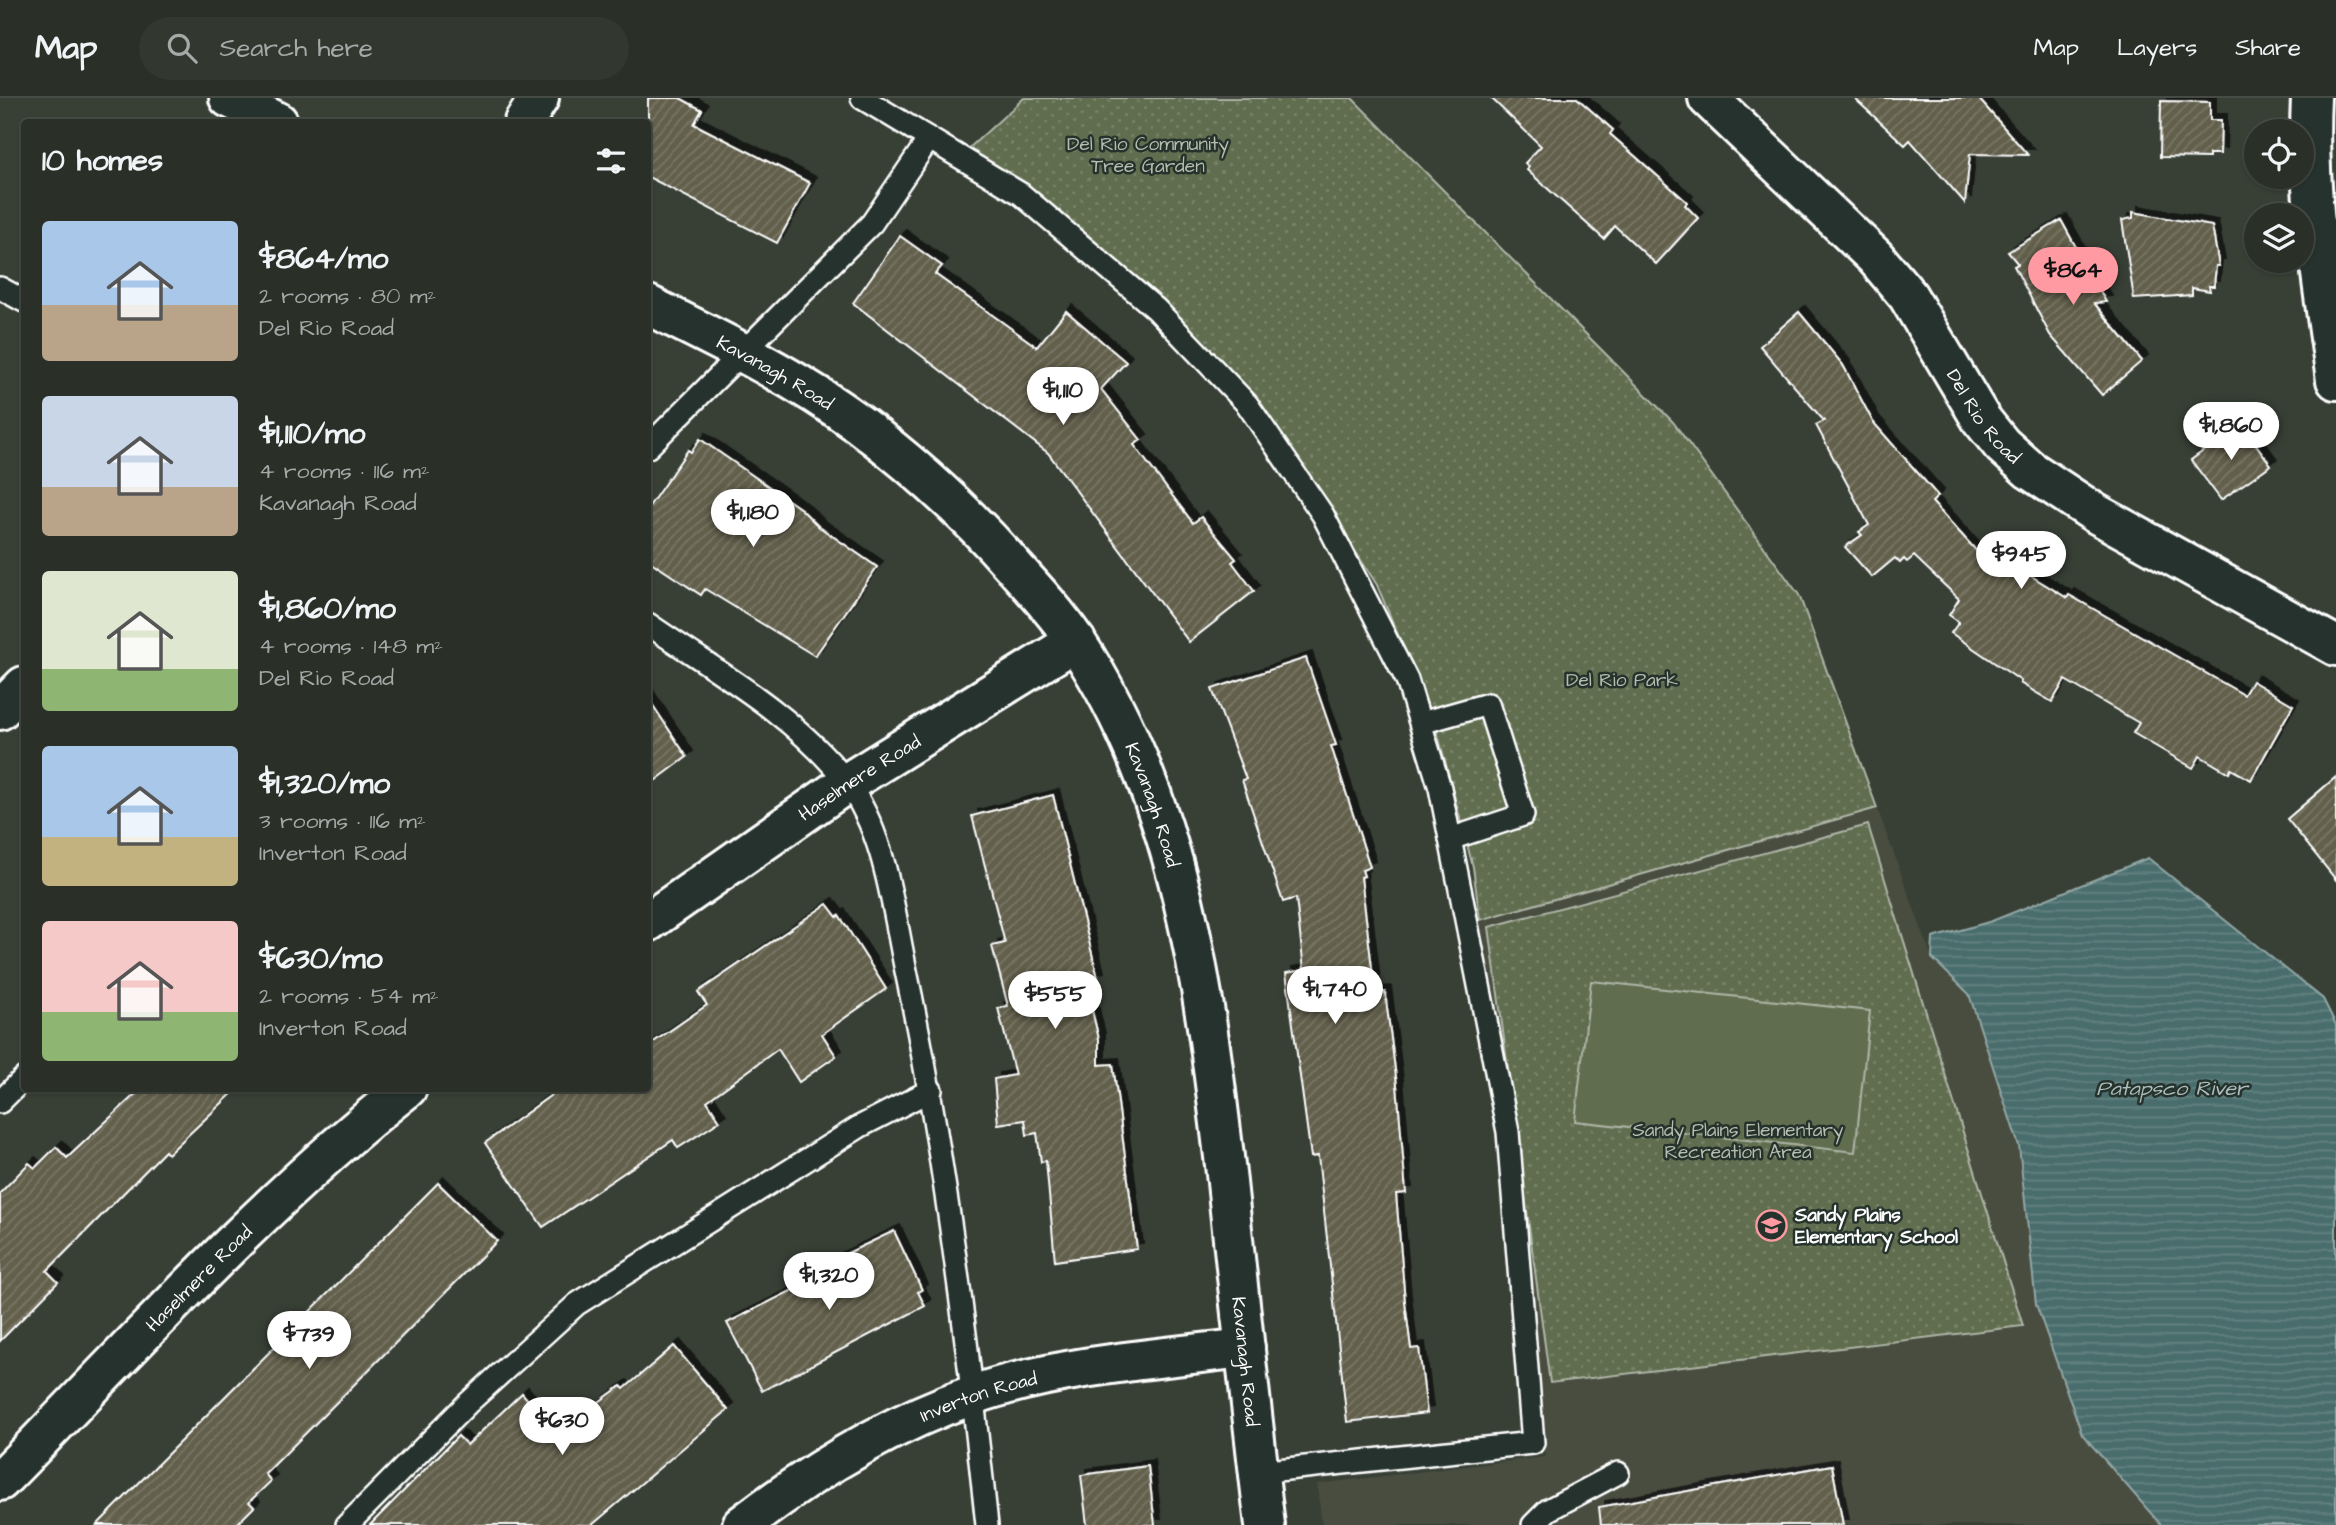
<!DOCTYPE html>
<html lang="en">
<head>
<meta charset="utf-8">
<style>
  body { margin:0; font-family:"Architects Daughter",sans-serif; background:#323830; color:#f1f3f6; height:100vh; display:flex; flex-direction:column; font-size:26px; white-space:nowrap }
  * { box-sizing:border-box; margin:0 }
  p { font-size:23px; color:#a5a9a8 }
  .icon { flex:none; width:38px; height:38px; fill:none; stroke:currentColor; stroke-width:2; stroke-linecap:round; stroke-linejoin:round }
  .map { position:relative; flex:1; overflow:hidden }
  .drawer { position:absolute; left:21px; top:21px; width:630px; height:973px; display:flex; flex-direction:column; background:#2a3028; border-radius:7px; box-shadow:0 2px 5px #0004,0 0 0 2px #464b45 }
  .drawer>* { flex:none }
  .tools { position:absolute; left:2244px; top:21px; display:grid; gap:14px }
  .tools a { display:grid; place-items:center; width:70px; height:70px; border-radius:50%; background:#2a3028; box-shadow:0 2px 5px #0004,0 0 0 2px #464b45; font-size:35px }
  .price { position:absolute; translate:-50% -60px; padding:0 16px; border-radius:24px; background:#fff; color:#222; font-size:23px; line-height:46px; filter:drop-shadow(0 2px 4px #0008) }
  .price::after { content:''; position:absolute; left:50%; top:42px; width:21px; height:16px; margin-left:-10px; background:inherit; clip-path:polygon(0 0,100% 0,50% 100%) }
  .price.selected { background:#ff9aa2; color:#111 }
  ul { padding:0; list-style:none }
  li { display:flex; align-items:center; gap:21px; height:175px; padding:0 21px }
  li span { display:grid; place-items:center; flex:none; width:196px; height:140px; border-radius:7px; color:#555 }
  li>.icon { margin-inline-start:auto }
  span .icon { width:84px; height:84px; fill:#fffc; stroke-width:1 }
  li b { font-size:30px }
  h2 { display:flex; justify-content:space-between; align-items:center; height:84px; padding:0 21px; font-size:30px }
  header { display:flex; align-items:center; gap:42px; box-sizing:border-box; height:98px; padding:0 35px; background:#2a3028; border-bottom:2px solid #464b45 }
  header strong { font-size:33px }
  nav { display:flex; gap:38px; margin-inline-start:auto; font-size:24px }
  .search { width:490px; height:63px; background:#323830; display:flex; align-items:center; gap:18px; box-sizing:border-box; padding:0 24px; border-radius:38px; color:#a5a9a8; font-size:26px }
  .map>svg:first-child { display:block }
  .built { fill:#494d41 }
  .park { fill:url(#park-dots); stroke:#b0b6a8; stroke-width:2 }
  .pitch { fill:#606e50; stroke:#b0b6a8; stroke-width:2 }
  .water { fill:url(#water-rules); stroke:#92a7a7; stroke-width:2 }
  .building { fill:url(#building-hatch); stroke:#fff; stroke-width:2; filter:url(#shadow) }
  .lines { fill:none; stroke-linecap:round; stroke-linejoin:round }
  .service-casing { stroke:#fff; stroke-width:26 }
  .minor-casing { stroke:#fff; stroke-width:44 }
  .service { stroke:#26332d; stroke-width:21 }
  .minor { stroke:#26332d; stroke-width:38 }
  .labels { text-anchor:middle; stroke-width:5; stroke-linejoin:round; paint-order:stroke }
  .park-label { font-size:19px; fill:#b7beb0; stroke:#26332d }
  .street-label { font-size:19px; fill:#fff; stroke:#26332d }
  .poi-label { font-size:19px; font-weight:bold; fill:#fff; stroke:#26332d; text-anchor:start }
  .water-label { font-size:21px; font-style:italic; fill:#adbdbd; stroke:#26332d }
</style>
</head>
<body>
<header>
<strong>Map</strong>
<div class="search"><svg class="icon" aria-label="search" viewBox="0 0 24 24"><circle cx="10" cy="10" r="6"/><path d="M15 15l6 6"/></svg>Search here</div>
<nav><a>Map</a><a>Layers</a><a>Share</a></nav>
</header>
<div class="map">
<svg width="2336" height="1427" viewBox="0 0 2336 1427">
  <defs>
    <pattern id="park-dots" width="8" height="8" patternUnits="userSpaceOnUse" patternTransform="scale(1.75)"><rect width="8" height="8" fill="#606e50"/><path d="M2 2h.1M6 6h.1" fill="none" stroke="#78846a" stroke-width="1.8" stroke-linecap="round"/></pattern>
    <pattern id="water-rules" width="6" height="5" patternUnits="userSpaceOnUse" patternTransform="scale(1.75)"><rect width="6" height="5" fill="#496d6c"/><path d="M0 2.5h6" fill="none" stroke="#648382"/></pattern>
    <pattern id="building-hatch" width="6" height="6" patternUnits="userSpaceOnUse" patternTransform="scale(1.75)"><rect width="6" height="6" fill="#625f4c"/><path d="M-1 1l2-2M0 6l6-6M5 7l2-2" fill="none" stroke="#7a7767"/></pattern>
    <filter id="shadow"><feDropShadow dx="6" dy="-6" stdDeviation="0" flood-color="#0009"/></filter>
  </defs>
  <rect width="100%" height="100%" fill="#384036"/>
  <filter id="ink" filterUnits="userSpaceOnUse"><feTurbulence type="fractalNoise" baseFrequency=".0143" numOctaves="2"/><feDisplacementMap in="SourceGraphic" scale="14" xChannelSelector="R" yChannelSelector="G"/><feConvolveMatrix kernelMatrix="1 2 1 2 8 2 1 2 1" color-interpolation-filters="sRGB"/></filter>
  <g filter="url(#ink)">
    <!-- built -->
    <path class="built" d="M1877,710L1932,860L1969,896L2019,1048L2036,1206L2082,1336L2161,1427H1322L1317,1386L1545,1359L1480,822Z"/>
    <!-- park -->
    <g class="park">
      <path d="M1024,0H1352L1673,324L1799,497L1877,710L1480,822L1473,769L1435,625L1377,487L1282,339L1165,203L967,52Z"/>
      <path d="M1868,727L2023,1228L1550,1285L1489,829Z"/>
    </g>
    <!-- pitch -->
    <path class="pitch" d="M1591,883L1870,913L1855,1054L1575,1023Z"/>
    <!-- water -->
    <path class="water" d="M2148,760L2323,901L2336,927V1427H2161L2082,1336L2036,1206L2019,1048L1969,896L1932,860L1933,840L1992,823Z"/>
    <!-- building -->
    <g class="building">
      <path d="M648,0H680L702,12L694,26L810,85L777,145L648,79Z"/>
      <path d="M1491,0H1577L1613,32L1610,36L1687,104L1685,107L1698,120L1656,166L1615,128L1604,141L1527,72L1529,69L1525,65L1541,48Z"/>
      <path d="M1854,0H1978L2028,57L1970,56L1965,105L1910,42L1905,47Z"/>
      <path d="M2161,3L2210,4V22H2221L2220,56H2209V60L2160,59Z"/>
      <path d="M2133,114L2212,128L2219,168H2216L2214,188H2209L2210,193L2192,190V197L2134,201L2122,122L2133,120Z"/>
      <path d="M2061,122L2106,204L2094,205L2142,263L2102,297L2050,237L2014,168L2018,166L2008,154Z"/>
      <path d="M900,138L942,168L935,176L1037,249L1066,213L1126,264L1101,291L1141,342L1134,347L1193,425L1201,419L1236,461L1232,464L1254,493L1189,544L1048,355L853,205Z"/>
      <path d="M1799,214L1843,267L1873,324L1938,398L1932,404L1981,458L1987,451L2067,500L2069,497L2244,597L2252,583L2293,607L2251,682L2231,671L2229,675L2200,658L2193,670L2133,635L2139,625L2065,582L2052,604L2020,585L2021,583L1951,535L1959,524L1949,517L1959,501L1914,458L1907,464L1904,461L1900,465L1895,460L1872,479L1845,449L1862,437L1859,434L1869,427L1816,327L1824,323L1760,248Z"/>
      <path d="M2241,326L2271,367L2221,402L2191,362Z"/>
      <path d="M700,341L801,411L818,428L877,469L815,558L705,491L701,497L648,462V410L688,352L691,354Z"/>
      <path d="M1306,560L1336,647L1331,648L1370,769L1362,772L1364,778L1361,779L1375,895L1385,894L1397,987L1406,1095L1396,1096L1405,1204L1411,1251L1419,1250L1427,1315L1347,1324L1318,1058L1311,1059L1286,875L1304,872L1296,800L1283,804L1242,682L1246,681L1212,591Z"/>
      <path d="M648,600L687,659L648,688Z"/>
      <path d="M2336,679V782L2287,721Z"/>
      <path d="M1053,697L1098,880L1085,884L1099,941V967L1113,966L1137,1151L1055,1163L1046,1063L1041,1064L1037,1035L1027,1037L1025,1022L998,1026L994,981L1015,977L998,910L1008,908L992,848L1005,845L972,718Z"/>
      <path d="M827,806L837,819L839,817L886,891L822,936L836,958L799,984L778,951L707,1003L720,1023L678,1050L673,1042L543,1129L485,1045L561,990H648V948L707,907L698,894Z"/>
      <path d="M142,990H238L168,1056L165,1053L47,1173L58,1184L0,1243V1095L29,1065L35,1070L56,1049L67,1060Z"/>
      <path d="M438,1085L497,1143L265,1376L271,1383L249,1404L254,1409L236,1427H97Z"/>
      <path d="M894,1133L922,1192L918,1194L925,1208L762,1293L727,1225L839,1169L835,1161Z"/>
      <path d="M674,1248L728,1312L592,1427H370L458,1338L467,1347L522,1295L556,1335L621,1288L624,1291Z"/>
      <path d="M1832,1367L1843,1427H1601L1599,1409Z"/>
      <path d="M1148,1368L1155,1427H1087L1081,1377Z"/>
    </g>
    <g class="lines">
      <defs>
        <g id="service">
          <path d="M862,0L1021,96L1156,211L1247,306L1323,417L1407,582L1440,690L1508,1034L1533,1345L1259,1374"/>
          <path d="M0,190L24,203"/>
          <path d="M648,349L872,125L929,41"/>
          <path d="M648,526C716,573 794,616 846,683C885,735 892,805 905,868C944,1052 967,1239 987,1427"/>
          <path d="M1421,625L1488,606L1523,717L1450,741"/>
          <path d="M0,1004L24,980"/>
          <path d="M347,1427L467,1306L577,1206L859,1029L931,992"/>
          <path d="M1533,1427L1548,1412L1618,1375"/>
        </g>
        <g id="minor">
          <path d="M229,0L278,24"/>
          <path id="s1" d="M1708,0L1875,159L1908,198L1981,321L2002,347L2030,372L2095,415L2336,548"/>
          <path d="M2311,0C2306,95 2323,188 2336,282"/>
          <path d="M524,24L539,0"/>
          <path id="s2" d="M648,207C719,242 794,278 859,326C916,369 968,416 1015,470C1036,493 1059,518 1076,544C1183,705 1205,896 1227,1084C1239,1198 1251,1313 1265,1427"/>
          <path d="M0,612L24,588"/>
          <path id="s3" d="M648,824L847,685L1076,543"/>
          <path id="s4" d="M0,1383C132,1249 259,1107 407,990"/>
          <path id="s5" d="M742,1427C811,1374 889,1326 973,1297C1055,1268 1159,1260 1245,1250"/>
        </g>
      </defs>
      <!-- service casing -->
      <use href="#service" class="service-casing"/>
      <!-- minor casing -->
      <use href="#minor" class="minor-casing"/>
      <!-- service -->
      <use href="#service" class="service"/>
      <!-- minor -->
      <use href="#minor" class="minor"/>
    </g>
  </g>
  <!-- icons -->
  <defs>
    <symbol id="school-ring" viewBox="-11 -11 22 22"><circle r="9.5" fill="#26332d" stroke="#ff9aa2" stroke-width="1.5"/><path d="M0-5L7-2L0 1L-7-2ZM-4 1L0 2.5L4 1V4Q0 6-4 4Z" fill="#ff9aa2"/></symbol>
  </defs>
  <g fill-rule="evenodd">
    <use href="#school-ring" x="1754" y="1110" width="35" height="35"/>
  </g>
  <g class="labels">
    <!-- park labels -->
    <g class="park-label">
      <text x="1148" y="52">Del Rio Community<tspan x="1148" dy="22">Tree Garden</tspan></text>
      <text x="1622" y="588">Del Rio Park</text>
      <text x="1738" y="1038">Sandy Plains Elementary<tspan x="1738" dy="22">Recreation Area</tspan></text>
    </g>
    <!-- street labels -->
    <g class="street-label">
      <text dy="7" stroke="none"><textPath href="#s2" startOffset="144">Kavanagh Road</textPath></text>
      <text dy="7" stroke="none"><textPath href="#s1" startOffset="424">Del Rio Road</textPath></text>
      <text dy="7" stroke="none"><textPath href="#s3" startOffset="256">Haselmere Road</textPath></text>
      <text dy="7" stroke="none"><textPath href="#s2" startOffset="732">Kavanagh Road</textPath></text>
      <text dy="7" stroke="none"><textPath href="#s4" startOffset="284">Haselmere Road</textPath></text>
      <text dy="7" stroke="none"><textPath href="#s2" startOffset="1298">Kavanagh Road</textPath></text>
      <text dy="7" stroke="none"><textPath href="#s5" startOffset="271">Inverton Road</textPath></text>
    </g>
    <!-- poi labels -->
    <g class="poi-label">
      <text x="1795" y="1123">Sandy Plains<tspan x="1795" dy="22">Elementary School</tspan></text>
    </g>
    <!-- water labels -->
    <g class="water-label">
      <text x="2172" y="997">Patapsco River</text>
    </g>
  </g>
</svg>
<div class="tools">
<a><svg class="icon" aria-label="locate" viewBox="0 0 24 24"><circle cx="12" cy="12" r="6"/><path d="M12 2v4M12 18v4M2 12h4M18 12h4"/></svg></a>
<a><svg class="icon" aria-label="layers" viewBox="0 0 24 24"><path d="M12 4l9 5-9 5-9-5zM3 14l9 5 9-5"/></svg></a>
</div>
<b class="price selected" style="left:2073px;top:209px">$864</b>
<b class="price" style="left:1063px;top:329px">$1,110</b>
<b class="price" style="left:2231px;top:364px">$1,860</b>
<b class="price" style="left:753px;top:451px">$1,180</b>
<b class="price" style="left:2021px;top:493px">$945</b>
<b class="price" style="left:1335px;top:928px">$1,740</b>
<b class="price" style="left:1055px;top:933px">$555</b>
<b class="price" style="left:829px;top:1214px">$1,320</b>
<b class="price" style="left:309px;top:1273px">$739</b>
<b class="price" style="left:562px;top:1359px">$630</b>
<section class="drawer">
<h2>10 homes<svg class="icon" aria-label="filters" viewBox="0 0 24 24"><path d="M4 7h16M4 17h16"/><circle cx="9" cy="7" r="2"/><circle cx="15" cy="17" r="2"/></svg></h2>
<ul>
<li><span style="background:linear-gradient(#a9c7e8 60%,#b9a48a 0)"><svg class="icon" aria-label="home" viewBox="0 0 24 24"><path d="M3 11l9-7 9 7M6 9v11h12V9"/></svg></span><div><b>$864/mo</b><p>2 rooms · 80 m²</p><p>Del Rio Road</p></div></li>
<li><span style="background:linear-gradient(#c9d6e8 65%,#b9a48a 0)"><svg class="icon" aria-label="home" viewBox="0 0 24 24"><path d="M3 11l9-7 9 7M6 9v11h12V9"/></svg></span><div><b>$1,110/mo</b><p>4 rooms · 116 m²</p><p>Kavanagh Road</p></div></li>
<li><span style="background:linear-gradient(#dfe7d0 70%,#8fb573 0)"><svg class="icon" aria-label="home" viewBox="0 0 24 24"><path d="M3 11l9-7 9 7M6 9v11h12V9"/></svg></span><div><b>$1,860/mo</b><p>4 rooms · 148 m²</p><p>Del Rio Road</p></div></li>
<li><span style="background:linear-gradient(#a9c7e8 65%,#c2b280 0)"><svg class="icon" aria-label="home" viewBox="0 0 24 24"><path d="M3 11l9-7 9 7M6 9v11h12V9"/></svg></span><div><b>$1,320/mo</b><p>3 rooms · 116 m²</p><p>Inverton Road</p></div></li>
<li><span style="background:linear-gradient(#f6c9c9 65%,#8fb573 0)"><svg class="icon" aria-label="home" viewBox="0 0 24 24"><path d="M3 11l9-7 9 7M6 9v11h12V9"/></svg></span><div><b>$630/mo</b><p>2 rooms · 54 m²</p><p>Inverton Road</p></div></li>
</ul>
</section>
</div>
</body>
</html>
